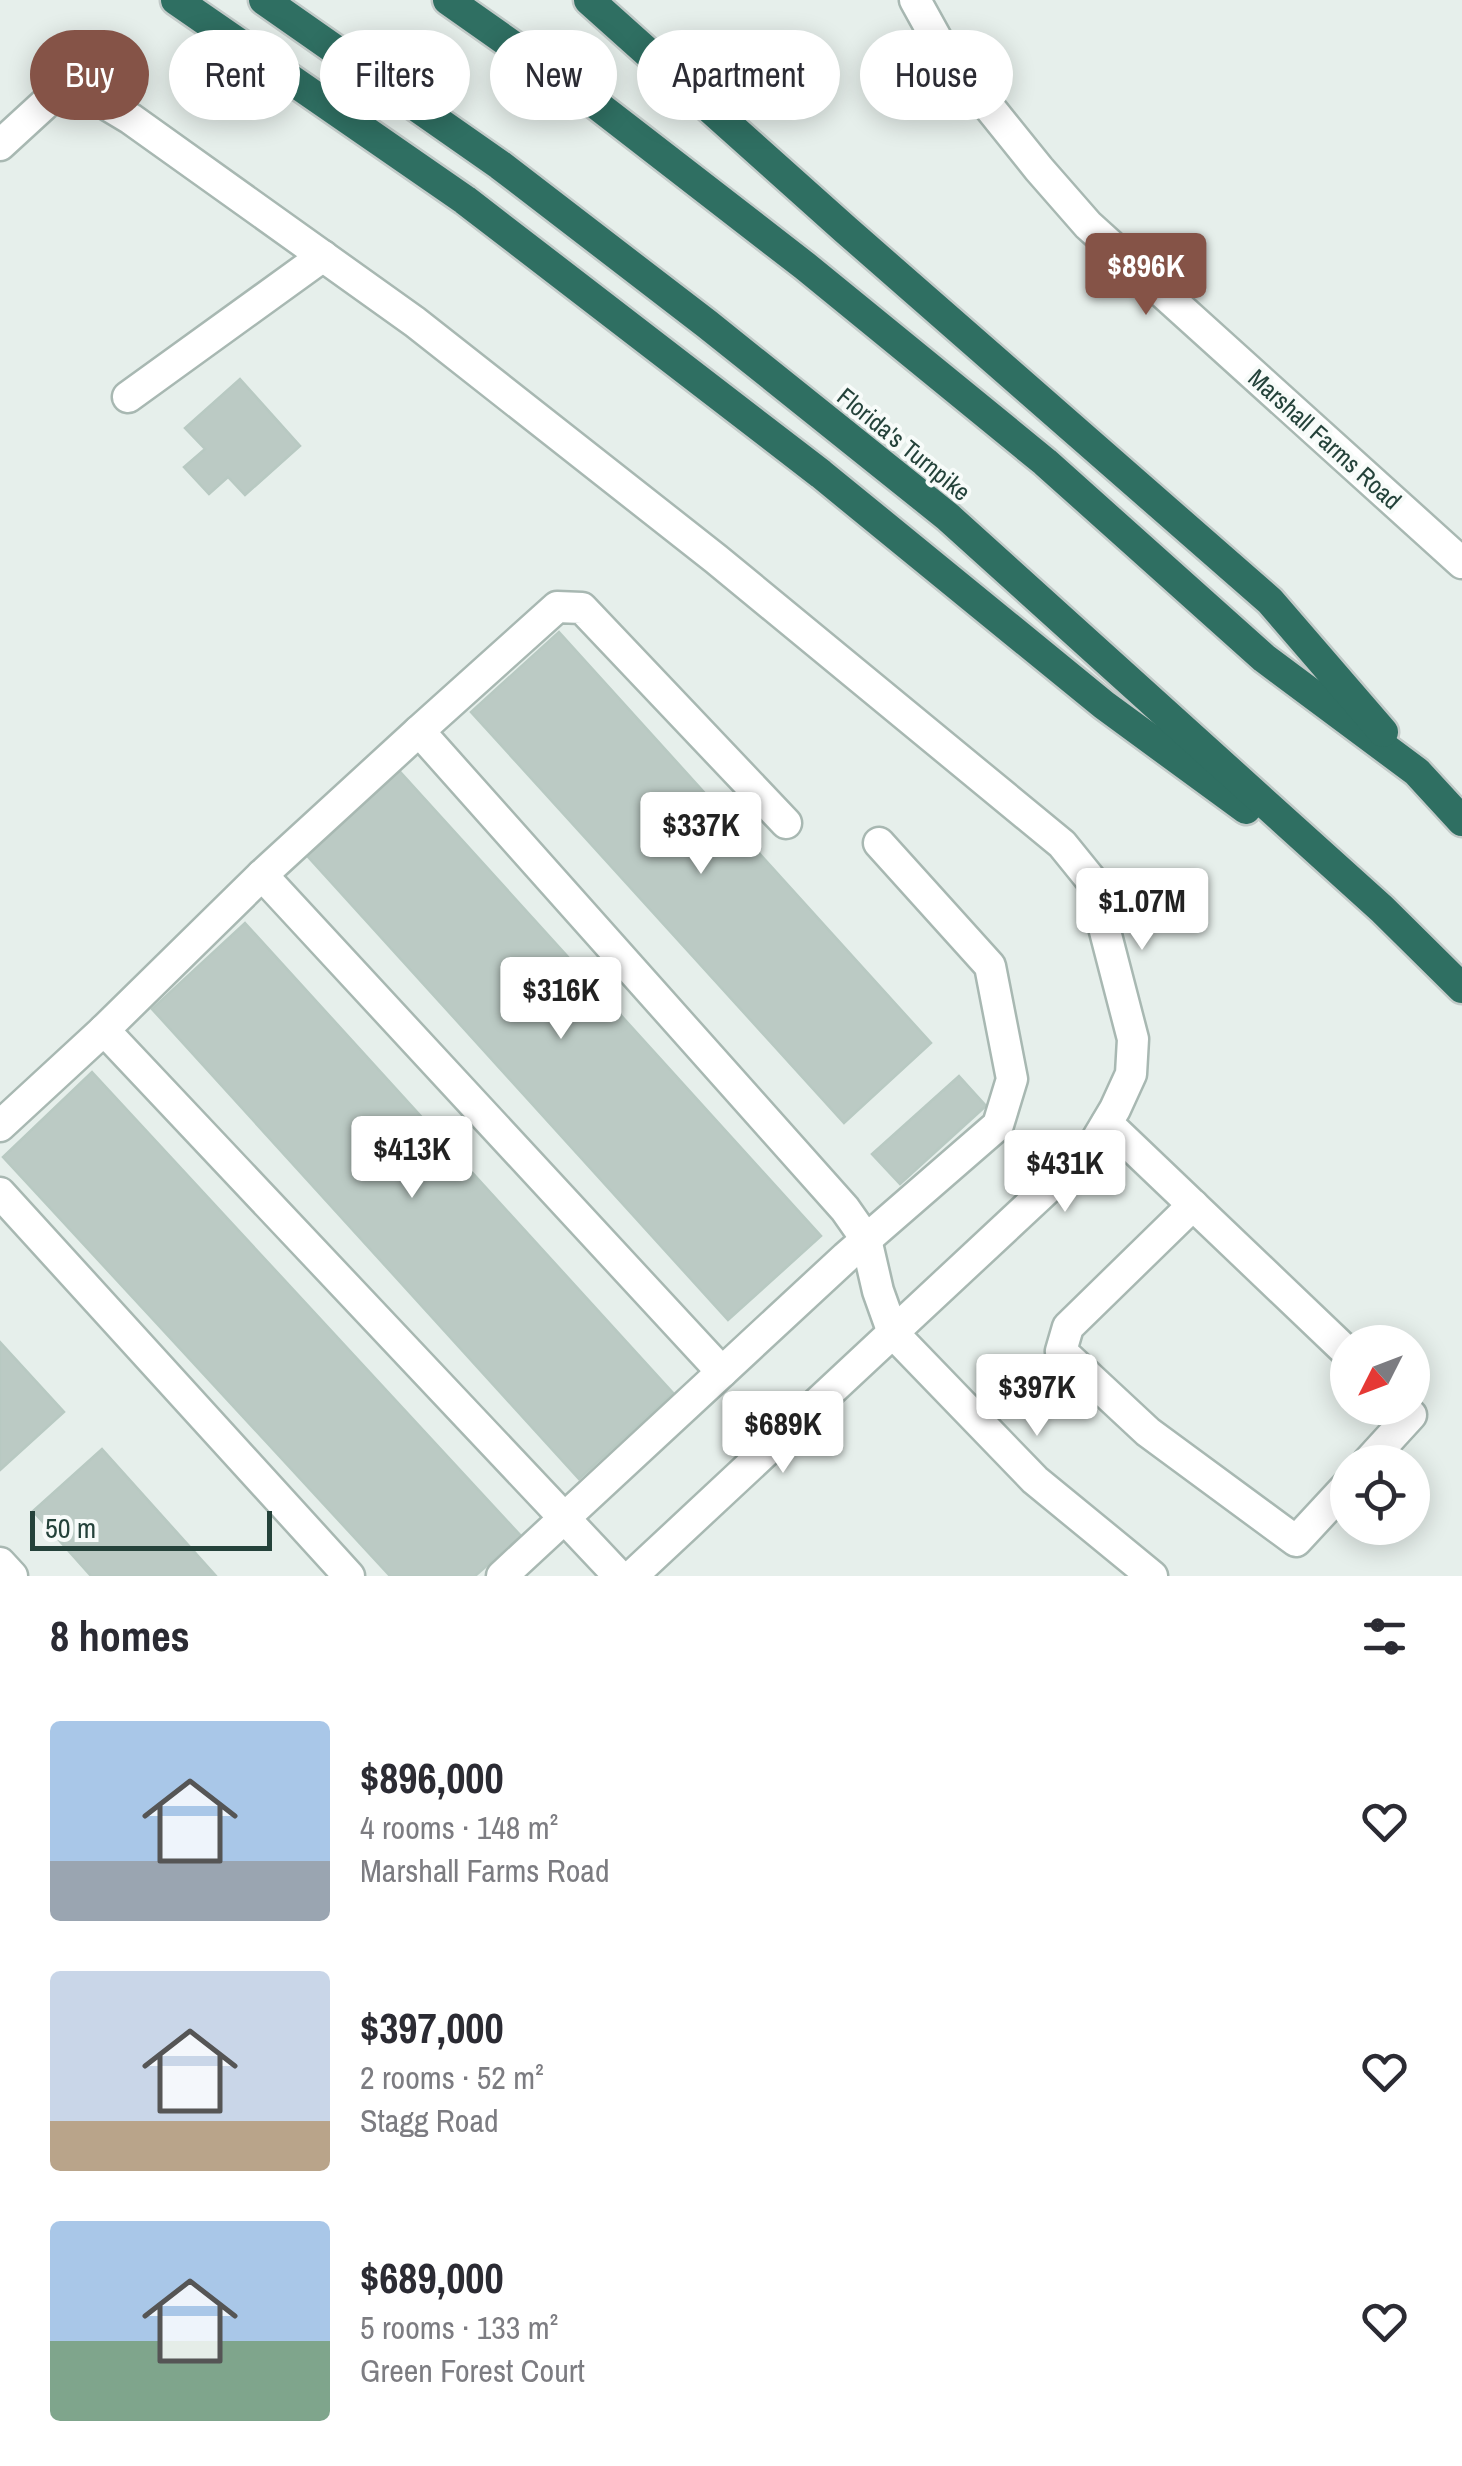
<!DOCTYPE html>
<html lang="en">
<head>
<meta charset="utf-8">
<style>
  body { margin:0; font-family:"Archivo Narrow",sans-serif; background:#f7f7f7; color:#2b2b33; height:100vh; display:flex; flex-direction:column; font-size:38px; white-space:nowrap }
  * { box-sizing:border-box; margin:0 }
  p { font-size:32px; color:#7c7c81 }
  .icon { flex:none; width:55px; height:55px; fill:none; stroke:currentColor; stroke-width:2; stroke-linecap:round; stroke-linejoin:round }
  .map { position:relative; height:1576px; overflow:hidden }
  .side { display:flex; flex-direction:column; background:#fff; flex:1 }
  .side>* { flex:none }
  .hud { position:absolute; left:30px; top:30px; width:1402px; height:90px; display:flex; gap:20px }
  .needle { width:65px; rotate:228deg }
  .buttons { position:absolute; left:1330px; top:1325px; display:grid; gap:20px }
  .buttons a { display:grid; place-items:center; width:100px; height:100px; border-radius:50%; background:#fff; box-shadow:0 5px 25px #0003; font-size:50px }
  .scale { position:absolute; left:30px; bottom:25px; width:242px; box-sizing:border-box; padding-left:10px; border:5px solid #24423a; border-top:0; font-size:28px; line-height:35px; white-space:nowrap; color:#24423a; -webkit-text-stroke:8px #f7fbf9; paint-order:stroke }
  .price { position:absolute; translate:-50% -85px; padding:0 22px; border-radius:10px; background:#fff; color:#222; font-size:32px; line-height:65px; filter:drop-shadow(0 2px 5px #0008) }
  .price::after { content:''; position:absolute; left:50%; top:60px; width:30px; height:22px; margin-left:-15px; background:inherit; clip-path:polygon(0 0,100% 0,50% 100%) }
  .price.active { background:#855347; color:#fff }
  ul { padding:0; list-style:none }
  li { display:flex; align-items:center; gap:30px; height:250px; padding:0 50px }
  li span { display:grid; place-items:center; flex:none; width:280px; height:200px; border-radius:10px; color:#555 }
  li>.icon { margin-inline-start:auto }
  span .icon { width:120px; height:120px; fill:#fffc; stroke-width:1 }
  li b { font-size:42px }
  h2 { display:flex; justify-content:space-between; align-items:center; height:120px; padding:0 50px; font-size:42px }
  .chip { padding:0 35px; border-radius:45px; background:#fff; box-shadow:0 5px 25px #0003; font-size:35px; line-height:90px }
  .chip.active { background:#855347; color:#fff }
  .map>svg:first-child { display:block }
  .building { fill:#bbcac4; stroke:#b8c9c2; stroke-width:2.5 }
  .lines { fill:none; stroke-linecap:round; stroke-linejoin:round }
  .minor-casing { stroke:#a8b8b2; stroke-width:35 }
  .highway-casing { stroke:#c2cac8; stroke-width:35 }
  .minor { stroke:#fff; stroke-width:30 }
  .highway { stroke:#2f6f62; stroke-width:30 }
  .labels { text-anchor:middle; stroke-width:8; stroke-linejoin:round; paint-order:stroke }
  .street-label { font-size:25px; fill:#24423a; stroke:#f7fbf9 }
</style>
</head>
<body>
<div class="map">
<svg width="1462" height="1576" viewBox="0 0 1462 1576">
  <rect width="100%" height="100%" fill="#e6efeb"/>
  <!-- building -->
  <g class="building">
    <path d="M240,379L300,446L245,495L228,477L209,494L184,467L205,449L185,428Z"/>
    <path d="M559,632L931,1043L844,1123L471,712Z"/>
    <path d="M394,765L821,1236L728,1320L301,849Z"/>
    <path d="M245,923L673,1393L579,1479L152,1009Z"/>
    <path d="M92,1072L521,1536L475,1576H390L3,1157Z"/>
    <path d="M959,1076L986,1106L900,1184L872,1154Z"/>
    <path d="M0,1342L64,1412L0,1470Z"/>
    <path d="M102,1449L216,1576H91L33,1511Z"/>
  </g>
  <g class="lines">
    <defs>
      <g id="minor">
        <path d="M915,0L941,47L1039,169L1088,225L1462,563"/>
        <path d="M0,145L60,90L81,89L131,119L415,322L716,559L1062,844L1092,881L1133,1039L1131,1074L1115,1109L1093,1146L632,1576"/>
        <path d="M128,397L323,256"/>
        <path d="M419,731L557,607L582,608L786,823"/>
        <path d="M262,875L722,1372"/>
        <path d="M104,1030L262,875L419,731L845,1209L866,1239L878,1291L893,1333L1035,1480L1152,1576"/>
        <path d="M1107,1123L1348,1353"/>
        <path d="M0,1126L104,1030L619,1576"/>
        <path d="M0,1193L349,1576"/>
        <path d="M1193,1205L1068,1327L1061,1351L1148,1432L1296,1541L1348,1485"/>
        <path d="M1368,1462L1411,1415L1403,1408"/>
        <path d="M0,1563L12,1576"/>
        <path d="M502,1576L846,1257L998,1125L1012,1079L990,966L879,843"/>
      </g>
      <g id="highway">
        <path d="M176,0L465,200L821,474L1104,705L1246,809"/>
        <path d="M264,0L500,165L707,324L948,517L1382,909L1462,988"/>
        <path d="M448,0L597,105L805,266L1045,462L1264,658L1417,772L1462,821"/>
        <path d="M589,0L846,230L1270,601L1383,732"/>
      </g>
    </defs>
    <!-- minor casing -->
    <use href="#minor" class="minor-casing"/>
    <!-- highway casing -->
    <use href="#highway" class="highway-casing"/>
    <!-- minor -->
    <use href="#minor" class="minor"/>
    <!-- highway -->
    <use href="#highway" class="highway"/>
  </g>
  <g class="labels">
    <!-- street labels -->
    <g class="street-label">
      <text transform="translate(1325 439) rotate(42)" y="9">Marshall Farms Road</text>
      <text transform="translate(904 444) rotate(39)" y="9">Florida's Turnpike</text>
    </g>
  </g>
</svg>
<div class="buttons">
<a><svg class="needle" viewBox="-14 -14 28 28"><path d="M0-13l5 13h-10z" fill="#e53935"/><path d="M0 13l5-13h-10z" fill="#7c7c81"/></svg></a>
<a><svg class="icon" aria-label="locate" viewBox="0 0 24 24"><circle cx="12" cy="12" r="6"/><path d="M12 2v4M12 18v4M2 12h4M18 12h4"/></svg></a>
</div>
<div class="scale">50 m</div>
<b class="price active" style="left:1146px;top:318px">$896K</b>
<b class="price" style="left:701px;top:877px">$337K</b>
<b class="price" style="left:1142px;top:953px">$1.07M</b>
<b class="price" style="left:561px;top:1042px">$316K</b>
<b class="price" style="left:412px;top:1201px">$413K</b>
<b class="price" style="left:1065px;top:1215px">$431K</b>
<b class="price" style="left:1037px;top:1439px">$397K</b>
<b class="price" style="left:783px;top:1476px">$689K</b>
<div class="hud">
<a class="chip active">Buy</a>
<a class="chip">Rent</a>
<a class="chip">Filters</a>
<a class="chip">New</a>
<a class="chip">Apartment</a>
<a class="chip">House</a>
</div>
</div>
<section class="side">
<h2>8 homes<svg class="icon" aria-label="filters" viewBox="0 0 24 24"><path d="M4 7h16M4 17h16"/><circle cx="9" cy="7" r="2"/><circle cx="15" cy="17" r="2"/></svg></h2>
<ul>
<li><span style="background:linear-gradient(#a9c7e8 70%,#9aa5b1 0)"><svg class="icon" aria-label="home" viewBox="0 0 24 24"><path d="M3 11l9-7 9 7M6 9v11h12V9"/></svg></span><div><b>$896,000</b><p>4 rooms · 148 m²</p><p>Marshall Farms Road</p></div><svg class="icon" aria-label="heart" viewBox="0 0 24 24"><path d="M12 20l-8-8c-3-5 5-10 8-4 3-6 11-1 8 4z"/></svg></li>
<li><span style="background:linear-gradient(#c9d6e8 75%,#b9a48a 0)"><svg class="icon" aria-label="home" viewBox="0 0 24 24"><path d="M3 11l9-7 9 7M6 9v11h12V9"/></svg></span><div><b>$397,000</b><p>2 rooms · 52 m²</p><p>Stagg Road</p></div><svg class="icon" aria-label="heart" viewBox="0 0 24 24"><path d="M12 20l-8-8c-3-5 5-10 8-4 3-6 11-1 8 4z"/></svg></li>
<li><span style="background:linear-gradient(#a9c7e8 60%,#7fa58c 0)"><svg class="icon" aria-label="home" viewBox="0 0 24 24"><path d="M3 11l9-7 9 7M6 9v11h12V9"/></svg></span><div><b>$689,000</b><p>5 rooms · 133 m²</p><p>Green Forest Court</p></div><svg class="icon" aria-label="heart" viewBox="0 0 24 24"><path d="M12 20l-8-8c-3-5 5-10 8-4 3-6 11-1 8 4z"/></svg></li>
</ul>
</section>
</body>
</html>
